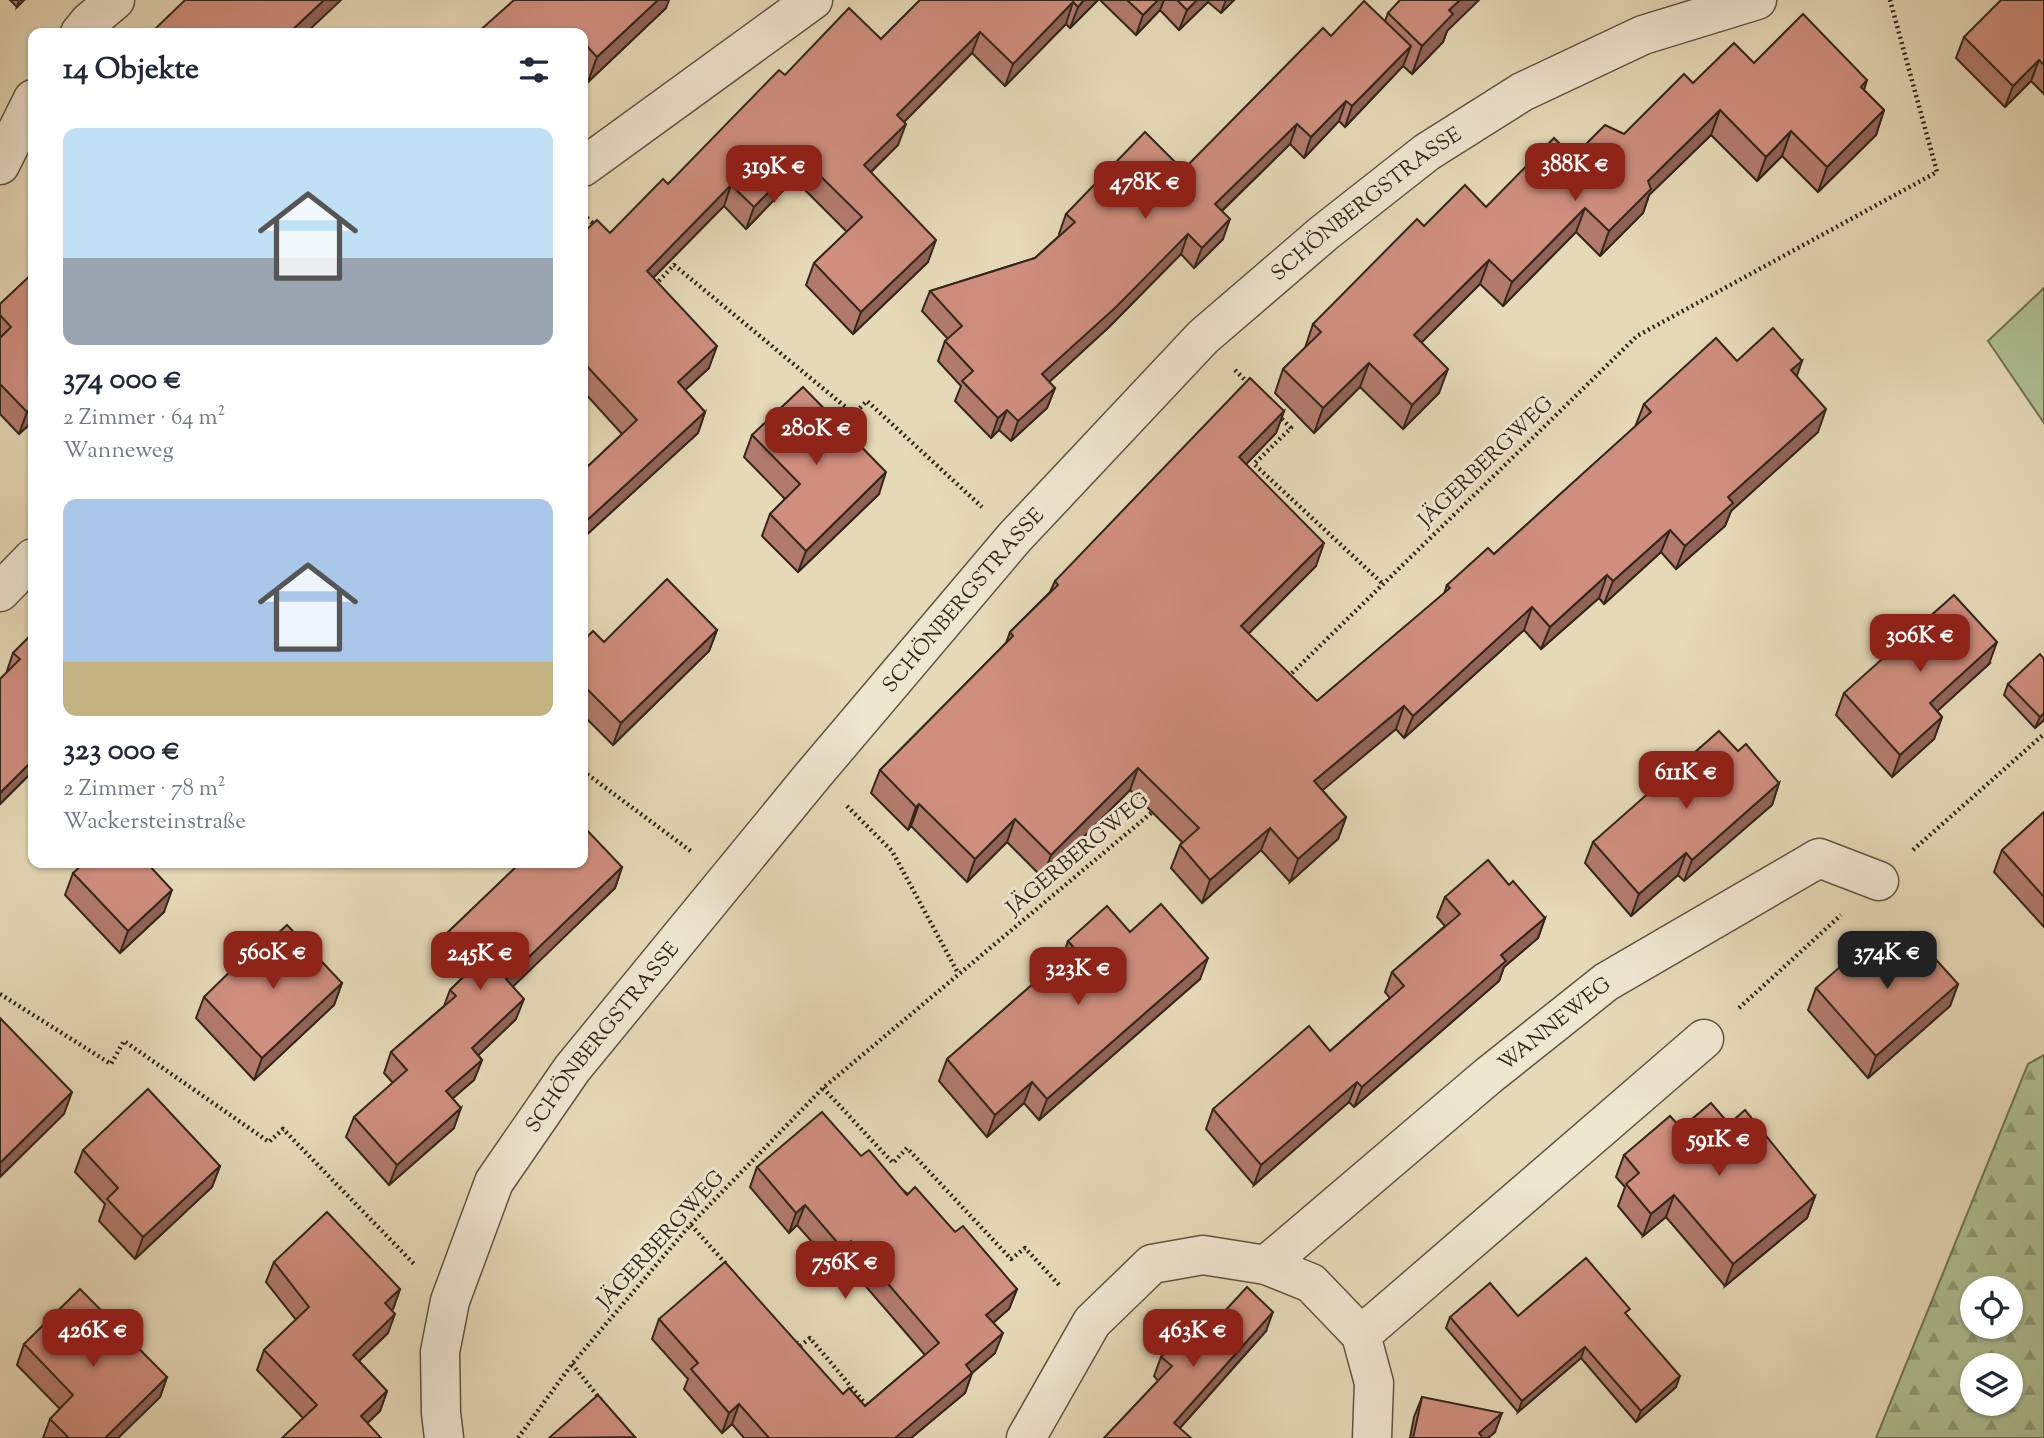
<!DOCTYPE html>
<html lang="de">
<head>
<meta charset="utf-8">
<style>
  body { margin:0; font-family:"Sorts Mill Goudy",serif; background:#f2f2f3; color:#1f2937; height:100vh; display:flex; flex-direction:column; font-size:26px; white-space:nowrap }
  * { box-sizing:border-box; margin:0 }
  p { font-size:23px; color:#747a83 }
  .icon { flex:none; width:38px; height:38px; fill:none; stroke:currentColor; stroke-width:2; stroke-linecap:round; stroke-linejoin:round }
  .map { position:relative; flex:1; overflow:hidden }
  .sheet { position:absolute; left:28px; top:28px; width:560px; height:840px; display:flex; flex-direction:column; background:#fff; border-radius:14px; box-shadow:0 2px 5px #0004 }
  .sheet>* { flex:none }
  .buttons { position:absolute; left:1960px; top:1276px; display:grid; gap:14px }
  .buttons a { display:grid; place-items:center; width:63px; height:63px; border-radius:50%; background:#fff; box-shadow:0 2px 5px #0004; font-size:35px }
  .price { position:absolute; translate:-50% -60px; padding:0 16px; border-radius:14px; background:#8f2418; color:#fff; font-size:23px; line-height:46px; filter:drop-shadow(0 2px 4px #0008) }
  .price::after { content:''; position:absolute; left:50%; top:42px; width:21px; height:16px; margin-left:-10px; background:inherit; clip-path:polygon(0 0,100% 0,50% 100%) }
  .price.active { background:#222; color:#fff }
  ul { padding:0; list-style:none }
  li { display:grid; align-content:center; gap:14px; height:371px; padding:0 35px }
  li span { display:grid; place-items:center; height:217px; border-radius:14px; color:#555 }
  li>.icon { margin-inline-start:auto }
  span .icon { width:126px; height:126px; fill:#fffc; stroke-width:1 }
  li b { font-size:30px }
  h2 { display:flex; justify-content:space-between; align-items:center; height:84px; padding:0 35px; font-size:30px }
  .map>svg:first-child { display:block }
  .grass { fill:#aec093; stroke:#707456; stroke-width:2 }
  .forest { fill:url(#forest-firs); stroke:#707456; stroke-width:2; fill-rule:evenodd }
  .lines { fill:none; stroke-linecap:round; stroke-linejoin:round }
  .minor-casing { stroke:#5f5440; stroke-width:41 }
  .path { stroke:#322719; stroke-width:4.5; stroke-dasharray:2 3.5; stroke-linecap:butt }
  .minor { stroke:#efe6d0; stroke-width:38 }
  .wall { fill:#b27a6c; stroke:#322719; stroke-width:2 }
  .shaded-wall { fill:#916358; stroke:#322719; stroke-width:2 }
  .building { fill:#cf8e7e; stroke:#322719; stroke-width:2 }
  .labels { text-anchor:middle; stroke-width:6; stroke-linejoin:round; paint-order:stroke }
  .street-label { font-size:21px; fill:#322719; stroke:#efe6d0 }
</style>
</head>
<body>
<div class="map">
<svg width="2044" height="1438" viewBox="0 0 2044 1438">
  <defs>
    <pattern id="forest-firs" width="22" height="20" patternUnits="userSpaceOnUse" patternTransform="scale(1.75)"><rect width="22" height="20" fill="#aec093"/><path d="M5 1l3.5 6h-7zM16 11l3.5 6h-7z" fill="#8e9c77"/></pattern>
  </defs>
  <rect width="100%" height="100%" fill="#e6d9b7"/>
  <filter id="stains"><feTurbulence type="fractalNoise" baseFrequency=".00286" numOctaves="4"/><feColorMatrix values="0 0 0 0 .2 0 0 0 0 .09 0 0 0 0 .02 0 0 0 .5 -.17"/></filter>
  <radialGradient id="worn" r=".72"><stop offset=".6" stop-color="#630" stop-opacity="0"/><stop offset="1" stop-color="#630" stop-opacity=".3"/></radialGradient>
  <!-- grass -->
  <path class="grass" d="M2044,288V423L1988,341Z"/>
  <!-- forest -->
  <path class="forest" d="M2044,1055V1438H1876L2028,1064ZM1972,1288H2011V1326H1972ZM1972,1365H2011V1404H1972Z"/>
  <g class="lines">
    <defs>
      <g id="minor">
        <path d="M80,33L89,22L115,0"/>
        <path d="M0,165L33,99"/>
        <path d="M583,167L813,0"/>
        <path d="M0,592L33,558"/>
        <path id="s1" d="M1266,1265L1488,1076L1606,982L1819,858L1879,881"/>
        <path d="M1361,1335L1704,1039"/>
        <path id="s2" d="M444,1438L441,1413L440,1352L450,1301L494,1182L572,1069L814,774L1014,538L1203,337L1324,233L1427,152L1522,92L1643,35L1757,0"/>
        <path d="M1026,1438L1092,1322L1152,1264L1203,1255L1266,1265L1311,1283L1361,1335L1374,1383L1372,1438"/>
      </g>
    </defs>
    <!-- minor casing -->
    <use href="#minor" class="minor-casing"/>
    <!-- path -->
    <g class="path">
      <path d="M583,214L597,227"/>
      <path d="M655,285L674,265L854,414L867,401L982,507"/>
      <path d="M1235,370L1251,386"/>
      <path d="M1278,415L1291,428L1254,464L1382,583"/>
      <path d="M1288,677L1637,336L1937,172L1890,0"/>
      <path d="M583,771L692,852"/>
      <path d="M847,806L892,851L958,973"/>
      <path d="M1913,850L2044,734"/>
      <path d="M0,994L111,1064L124,1041L269,1142L283,1129L414,1264"/>
      <path d="M1739,1008L1841,915"/>
      <path d="M823,1088L893,1163L907,1148L1011,1259L1025,1248L1061,1287"/>
      <path d="M691,1225L727,1265"/>
      <path d="M796,1342L800,1346L810,1338L869,1408"/>
      <path d="M572,1364L600,1399"/>
      <path d="M518,1438L572,1364L691,1224L823,1088L1156,809"/>
    </g>
    <!-- minor -->
    <use href="#minor" class="minor"/>
  </g>
  <!-- wall -->
  <g class="wall">
    <path d="M10,0H24L17,7Z"/>
    <path d="M920,0H1098L1070,28L1066,24L1005,86L972,53L904,122L898,145L871,172L928,262L853,334L806,285L814,263L847,232L794,179L746,229L724,206L653,278L709,368L685,390L705,412L698,433L583,538V471L622,434L583,391V233H610L668,184L785,75L881,39Z"/>
    <path d="M1100,0H1234L1221,13L1208,2L1179,30L1160,10L1136,35Z"/>
    <path d="M2044,0V94L2031,81L2005,107L1956,58L1964,37Z"/>
    <path d="M666,8L588,82L583,76V33Z"/>
    <path d="M1388,13L1447,31L1443,42L1412,74L1403,66L1345,127L1339,121L1304,158L1290,144L1222,211L1223,239L1194,268L1181,254L1109,327L1049,382L1055,388L1047,408L1011,441L999,430L991,438L955,401L961,386L938,361L945,341L948,339L922,311L930,291L1035,258L1060,235L1059,234L1066,214L1183,170L1331,36L1385,21Z"/>
    <path d="M1754,63L1867,80L1864,90L1884,110L1876,135L1818,192L1782,156L1757,181L1711,135L1649,195L1643,213L1600,256L1576,232L1503,306L1480,284L1421,342L1439,393L1403,429L1360,387L1314,433L1275,393L1283,369L1305,348L1313,324L1424,226L1486,207L1573,157L1624,134Z"/>
    <path d="M33,268V421L19,434L0,414V304L30,276Z"/>
    <path d="M1737,361L1797,376L1818,432L1731,511L1725,526L1676,569L1661,552L1604,604L1599,598L1541,649L1524,630L1404,738L1396,729L1322,790L1346,817L1338,839L1290,882L1261,850L1202,903L1171,868L1180,845L1182,842L1130,790L1043,878L1007,842L967,882L911,826L908,830L871,793L880,770L1006,643L1010,632L1050,592L1055,581L1284,411L1276,433L1246,464L1316,566L1248,634L1317,701L1444,594L1447,585L1494,554L1635,427L1644,404Z"/>
    <path d="M752,435L879,494L798,572L762,536L770,514L785,499L744,457Z"/>
    <path d="M717,630L709,651L613,745L583,715V641L604,642Z"/>
    <path d="M33,633V771L0,804L7,671L13,653Z"/>
    <path d="M1989,664L1937,711L1942,717L1934,739L1892,777L1836,715L1844,693Z"/>
    <path d="M2008,684L2044,720L2035,728L2004,695Z"/>
    <path d="M1738,751L1779,783L1772,805L1684,881L1678,875L1631,916L1585,863L1593,842Z"/>
    <path d="M2044,812V927L1994,872L2002,850Z"/>
    <path d="M511,863H583L622,867L615,888L512,986L516,1019L478,1055L482,1060L474,1080L453,1098L454,1128L389,1185L346,1137L354,1117L393,1083L384,1073L391,1052L444,1006L450,990L462,978L439,954L446,934L515,868Z"/>
    <path d="M73,873L164,912L120,953L65,895Z"/>
    <path d="M1509,885L1545,918L1538,938L1504,967L1499,981L1354,1107L1349,1102L1254,1185L1206,1129L1213,1109L1330,1051L1390,998L1385,992L1392,972L1445,926L1437,917L1445,897Z"/>
    <path d="M1130,932L1200,979L1039,1120L1024,1103L987,1137L939,1081L947,1059L1062,959L1068,941Z"/>
    <path d="M1882,958L1958,984L1950,1006L1868,1078L1808,1010L1816,988Z"/>
    <path d="M250,959L342,983L334,1005L254,1080L196,1018L204,997Z"/>
    <path d="M1729,1124L1815,1196L1807,1218L1725,1286L1666,1217L1643,1236L1618,1206L1625,1187L1616,1177L1624,1155L1681,1128Z"/>
    <path d="M83,1150L220,1166L212,1187L135,1259L99,1221L105,1204L75,1172Z"/>
    <path d="M861,1156L955,1232L1017,1289L1009,1309L993,1323L995,1353L972,1373L965,1393L911,1438H744L732,1424L722,1433L684,1389L688,1379L652,1339L659,1319L843,1394L865,1406L925,1355L844,1261L836,1269L797,1225L789,1233L750,1187L757,1167Z"/>
    <path d="M274,1262L400,1289L393,1309L391,1310L388,1333L359,1361L387,1391L380,1411L367,1423L303,1418L257,1370L264,1350L296,1320L266,1282Z"/>
    <path d="M1627,1315L1676,1387L1636,1422L1581,1358L1518,1412L1446,1328L1450,1317Z"/>
    <path d="M1211,1326L1266,1331L1180,1428L1104,1438L1158,1381L1154,1376L1161,1357Z"/>
    <path d="M24,1344L167,1377L160,1397L118,1438H43L50,1419L60,1409L17,1365Z"/>
    <path d="M1422,1397L1495,1432L1488,1438H1410L1414,1417Z"/>
  </g>
  <!-- shaded-wall -->
  <g class="shaded-wall">
    <path d="M19,0H24L17,7Z"/>
    <path d="M324,0H341L306,33H289Z"/>
    <path d="M658,0H669L666,8L588,82L597,57Z"/>
    <path d="M1084,0H1098L1070,28L1078,7Z"/>
    <path d="M1158,0H1164L1160,10L1136,35L1143,15Z"/>
    <path d="M1197,0H1209L1208,2L1179,30L1187,10Z"/>
    <path d="M1226,0H1234L1221,13Z"/>
    <path d="M1460,0H1479L1447,31L1443,42L1412,74L1422,46L1449,10Z"/>
    <path d="M1073,2L1066,24L1005,86L1013,64Z"/>
    <path d="M980,32L972,53L889,137L897,115Z"/>
    <path d="M1411,46L1403,66L1345,127L1352,106Z"/>
    <path d="M2039,60L2031,81L2005,107L2013,86Z"/>
    <path d="M1346,101L1339,121L1304,158L1311,137Z"/>
    <path d="M1720,110L1711,135L1649,195L1643,213L1600,256L1609,231L1648,181Z"/>
    <path d="M1884,110L1876,135L1818,192L1827,167Z"/>
    <path d="M906,124L898,145L856,186L864,165Z"/>
    <path d="M1297,124L1290,144L1208,224L1215,204Z"/>
    <path d="M1791,131L1782,156L1757,181L1766,157Z"/>
    <path d="M802,158L794,179L746,229L754,207Z"/>
    <path d="M731,185L724,206L639,292L647,271Z"/>
    <path d="M1585,208L1576,232L1503,306L1512,282Z"/>
    <path d="M1230,219L1223,239L1194,268L1202,248Z"/>
    <path d="M1188,234L1181,254L1109,327L1035,395L1042,374Z"/>
    <path d="M936,240L928,262L853,334L861,312Z"/>
    <path d="M1489,260L1480,284L1405,359L1414,335Z"/>
    <path d="M717,346L709,368L670,404L678,382Z"/>
    <path d="M1802,361L1794,384L1791,370Z"/>
    <path d="M1369,363L1360,387L1314,433L1323,408Z"/>
    <path d="M1448,369L1439,393L1403,429L1412,405Z"/>
    <path d="M1055,388L1047,408L1011,441L1018,421Z"/>
    <path d="M33,406V421L19,434L27,412Z"/>
    <path d="M1826,409L1818,432L1731,511L1725,526L1676,569L1685,546L1728,497Z"/>
    <path d="M1007,410L999,430L991,438L998,418Z"/>
    <path d="M1284,411L1276,433L1231,480L1239,457Z"/>
    <path d="M705,412L698,433L583,538V524Z"/>
    <path d="M886,472L879,494L798,572L806,551Z"/>
    <path d="M1670,530L1661,552L1604,604L1613,581Z"/>
    <path d="M1324,543L1316,566L1233,649L1241,626Z"/>
    <path d="M1607,575L1599,598L1541,649L1550,627Z"/>
    <path d="M1532,607L1524,630L1404,738L1413,716Z"/>
    <path d="M717,630L709,651L613,745L621,723Z"/>
    <path d="M1997,642L1989,664L1922,725L1930,703Z"/>
    <path d="M1404,706L1396,729L1306,804L1314,781Z"/>
    <path d="M2044,713V720L2035,728L2040,717Z"/>
    <path d="M1942,717L1934,739L1892,777L1900,755Z"/>
    <path d="M33,760V771L0,804V793Z"/>
    <path d="M1138,768L1130,790L1043,878L1051,855Z"/>
    <path d="M1779,783L1772,805L1684,881L1692,860Z"/>
    <path d="M919,804L911,826L908,830L916,807Z"/>
    <path d="M1346,817L1338,839L1290,882L1298,859Z"/>
    <path d="M1015,819L1007,842L967,882L975,859Z"/>
    <path d="M1270,828L1261,850L1202,903L1210,880Z"/>
    <path d="M1686,853L1678,875L1631,916L1639,894Z"/>
    <path d="M622,867L615,888L499,1000L506,979Z"/>
    <path d="M172,890L164,912L120,953L128,931Z"/>
    <path d="M1545,918L1538,938L1504,967L1499,981L1354,1107L1362,1087L1501,955Z"/>
    <path d="M1208,958L1200,979L1039,1120L1047,1099Z"/>
    <path d="M342,983L334,1005L254,1080L262,1058Z"/>
    <path d="M1958,984L1950,1006L1868,1078L1876,1056Z"/>
    <path d="M524,999L516,1019L465,1068L472,1048Z"/>
    <path d="M482,1060L474,1080L438,1111L446,1091Z"/>
    <path d="M1032,1082L1024,1103L987,1137L995,1115Z"/>
    <path d="M1357,1082L1349,1102L1254,1185L1261,1165Z"/>
    <path d="M72,1092L64,1114L0,1177V1163Z"/>
    <path d="M461,1108L454,1128L389,1185L397,1165Z"/>
    <path d="M220,1166L212,1187L135,1259L143,1237Z"/>
    <path d="M1674,1195L1666,1217L1643,1236L1651,1214Z"/>
    <path d="M1815,1196L1807,1218L1725,1286L1733,1264Z"/>
    <path d="M805,1205L797,1225L789,1233L796,1213Z"/>
    <path d="M851,1241L844,1261L836,1269L843,1249Z"/>
    <path d="M400,1289L393,1309L378,1323L385,1303Z"/>
    <path d="M1017,1289L1009,1309L979,1335L986,1315Z"/>
    <path d="M1273,1312L1266,1331L1171,1438L1174,1423Z"/>
    <path d="M395,1314L388,1333L345,1374L353,1355Z"/>
    <path d="M1003,1333L995,1353L972,1373L965,1393L911,1438H895L966,1365Z"/>
    <path d="M1585,1347L1581,1358L1518,1412L1522,1401Z"/>
    <path d="M1680,1376L1676,1387L1636,1422L1641,1411Z"/>
    <path d="M167,1377L160,1397L118,1438H105Z"/>
    <path d="M387,1391L380,1411L354,1436L361,1416Z"/>
    <path d="M739,1404L732,1424L722,1433L729,1413Z"/>
    <path d="M1502,1413L1495,1432L1488,1438H1477L1479,1433Z"/>
  </g>
  <!-- building -->
  <g class="building">
    <path d="M185,0H324L289,33H151Z"/>
    <path d="M514,0H658L597,57L583,42V33H477Z"/>
    <path d="M920,0H1084L1078,7L1073,2L1013,64L980,32L897,115L906,124L864,165L936,240L861,312L814,263L862,217L802,158L754,207L731,185L647,271L717,346L678,382L705,412L583,524V471L637,420L583,362V233L597,220L610,233L663,179L668,184L779,70L785,75L849,8L881,39Z"/>
    <path d="M1127,0H1158L1143,15Z"/>
    <path d="M1177,0H1197L1187,10Z"/>
    <path d="M1400,0H1460L1449,10L1453,14L1422,46L1388,13Z"/>
    <path d="M2001,0H2044V65L2039,60L2013,86L1964,37Z"/>
    <path d="M1364,1L1411,46L1352,106L1346,101L1311,137L1297,124L1215,204L1230,219L1202,248L1188,234L1116,307L1042,374L1055,388L1018,421L1007,410L998,418L962,381L973,371L945,341L962,326L930,291L1035,258L1075,222L1066,214L1145,132L1183,170L1323,28L1331,36Z"/>
    <path d="M1803,14L1867,80L1861,87L1884,110L1827,167L1791,131L1766,157L1720,110L1648,181L1651,189L1609,231L1585,208L1512,282L1489,260L1414,335L1448,369L1412,405L1369,363L1323,408L1283,369L1321,332L1313,324L1417,219L1424,226L1465,185L1486,207L1554,138L1573,157L1605,125L1624,134L1684,74L1693,83L1734,43L1754,63Z"/>
    <path d="M33,273V406L27,412L0,384V338L11,327L0,315V304Z"/>
    <path d="M1773,328L1802,361L1791,370L1826,409L1728,497L1733,503L1685,546L1670,530L1613,581L1607,575L1550,627L1532,607L1413,716L1404,706L1314,781L1346,817L1298,859L1270,828L1210,880L1180,845L1199,828L1138,768L1051,855L1015,819L975,859L919,804L916,807L880,770L1013,636L1010,632L1058,585L1055,581L1250,378L1284,411L1239,457L1324,543L1241,626L1317,701L1450,588L1447,585L1488,548L1494,554L1651,412L1644,404L1716,338L1737,361Z"/>
    <path d="M803,387L886,472L806,551L770,514L800,484L752,435Z"/>
    <path d="M667,579L717,630L621,723L583,685V641L593,631L604,642Z"/>
    <path d="M1954,595L1997,642L1930,703L1942,717L1900,755L1844,693Z"/>
    <path d="M33,633V760L0,793V679L20,659L13,653Z"/>
    <path d="M2040,654L2044,659V713L2040,717L2008,684Z"/>
    <path d="M1719,731L1738,751L1746,744L1779,783L1692,860L1686,853L1639,894L1593,842Z"/>
    <path d="M2044,812V897L2002,850Z"/>
    <path d="M583,826L622,867L506,979L524,999L472,1048L482,1060L446,1091L461,1108L397,1165L354,1117L407,1070L391,1052L456,996L450,990L476,965L446,934L520,863H583Z"/>
    <path d="M1488,860L1509,885L1513,881L1545,918L1501,955L1506,961L1362,1087L1357,1082L1261,1165L1213,1109L1309,1026L1330,1051L1404,986L1392,972L1460,914L1445,897Z"/>
    <path d="M84,863H147L172,890L128,931L73,873Z"/>
    <path d="M1161,904L1208,958L1047,1099L1032,1082L995,1115L947,1059L1074,948L1068,941L1107,906L1130,932Z"/>
    <path d="M287,925L342,983L262,1058L204,997L247,955L250,959Z"/>
    <path d="M1911,932L1958,984L1876,1056L1816,988L1867,943L1882,958Z"/>
    <path d="M0,1018L72,1092L0,1163Z"/>
    <path d="M148,1089L220,1166L143,1237L107,1199L118,1188L83,1150Z"/>
    <path d="M1711,1103L1729,1124L1745,1110L1815,1196L1733,1264L1674,1195L1651,1214L1626,1184L1639,1173L1624,1155L1670,1116L1681,1128Z"/>
    <path d="M822,1112L861,1156L869,1150L907,1195L915,1187L955,1232L963,1226L1017,1289L986,1315L1003,1333L966,1365L972,1373L895,1438H769L739,1404L729,1413L691,1369L698,1363L659,1319L725,1262L843,1394L849,1388L865,1406L939,1343L851,1241L843,1249L805,1205L796,1213L757,1167Z"/>
    <path d="M327,1212L400,1289L385,1303L395,1314L353,1355L387,1391L361,1416L381,1438H282L317,1405L264,1350L309,1307L274,1262Z"/>
    <path d="M1586,1258L1630,1309L1625,1313L1680,1376L1641,1411L1585,1347L1522,1401L1450,1317L1490,1283L1518,1316Z"/>
    <path d="M1247,1287L1273,1312L1174,1423L1191,1438H1104L1172,1366L1161,1357L1198,1314L1211,1326Z"/>
    <path d="M80,1289L167,1377L105,1438H69L50,1419L73,1395L24,1344Z"/>
    <path d="M598,1395L635,1437L549,1438Z"/>
    <path d="M1422,1397L1502,1413L1479,1433L1483,1438H1413Z"/>
  </g>
  <g class="labels">
    <!-- street labels -->
    <g class="street-label">
      <text dy="7" stroke="none"><textPath href="#s2" startOffset="1580">SCHÖNBERGSTRASSE</textPath></text>
      <text transform="translate(1485 461) rotate(-44)" y="7">JÄGERBERGWEG</text>
      <text dy="7" stroke="none"><textPath href="#s2" startOffset="1013">SCHÖNBERGSTRASSE</textPath></text>
      <text transform="translate(1077 853) rotate(-40)" y="7">JÄGERBERGWEG</text>
      <text dy="7" stroke="none"><textPath href="#s1" startOffset="376">WANNEWEG</textPath></text>
      <text dy="7" stroke="none"><textPath href="#s2" startOffset="446">SCHÖNBERGSTRASSE</textPath></text>
      <text transform="translate(660 1239) rotate(-48)" y="7">JÄGERBERGWEG</text>
    </g>
  </g>
  <rect width="100%" height="100%" filter="url(#stains)"/>
  <rect width="100%" height="100%" fill="url(#worn)"/>
</svg>
<div class="buttons">
<a><svg class="icon" aria-label="locate" viewBox="0 0 24 24"><circle cx="12" cy="12" r="6"/><path d="M12 2v4M12 18v4M2 12h4M18 12h4"/></svg></a>
<a><svg class="icon" aria-label="layers" viewBox="0 0 24 24"><path d="M12 4l9 5-9 5-9-5zM3 14l9 5 9-5"/></svg></a>
</div>
<b class="price" style="left:1575px;top:203px">388K €</b>
<b class="price" style="left:774px;top:205px">319K €</b>
<b class="price" style="left:1145px;top:221px">478K €</b>
<b class="price" style="left:816px;top:467px">280K €</b>
<b class="price" style="left:1920px;top:674px">306K €</b>
<b class="price" style="left:1686px;top:811px">611K €</b>
<b class="price" style="left:273px;top:991px">560K €</b>
<b class="price active" style="left:1887px;top:991px">374K €</b>
<b class="price" style="left:480px;top:992px">245K €</b>
<b class="price" style="left:1078px;top:1007px">323K €</b>
<b class="price" style="left:1719px;top:1178px">591K €</b>
<b class="price" style="left:845px;top:1301px">756K €</b>
<b class="price" style="left:93px;top:1369px">426K €</b>
<b class="price" style="left:1193px;top:1369px">463K €</b>
<section class="sheet">
<h2>14 Objekte<svg class="icon" aria-label="filters" viewBox="0 0 24 24"><path d="M4 7h16M4 17h16"/><circle cx="9" cy="7" r="2"/><circle cx="15" cy="17" r="2"/></svg></h2>
<ul>
<li><span style="background:linear-gradient(#bfe0f5 60%,#9aa5b1 0)"><svg class="icon" aria-label="home" viewBox="0 0 24 24"><path d="M3 11l9-7 9 7M6 9v11h12V9"/></svg></span><div><b>374 000 €</b><p>2 Zimmer · 64 m²</p><p>Wanneweg</p></div></li>
<li><span style="background:linear-gradient(#a9c7e8 75%,#c2b280 0)"><svg class="icon" aria-label="home" viewBox="0 0 24 24"><path d="M3 11l9-7 9 7M6 9v11h12V9"/></svg></span><div><b>323 000 €</b><p>2 Zimmer · 78 m²</p><p>Wackersteinstraße</p></div></li>
</ul>
</section>
</div>
</body>
</html>
